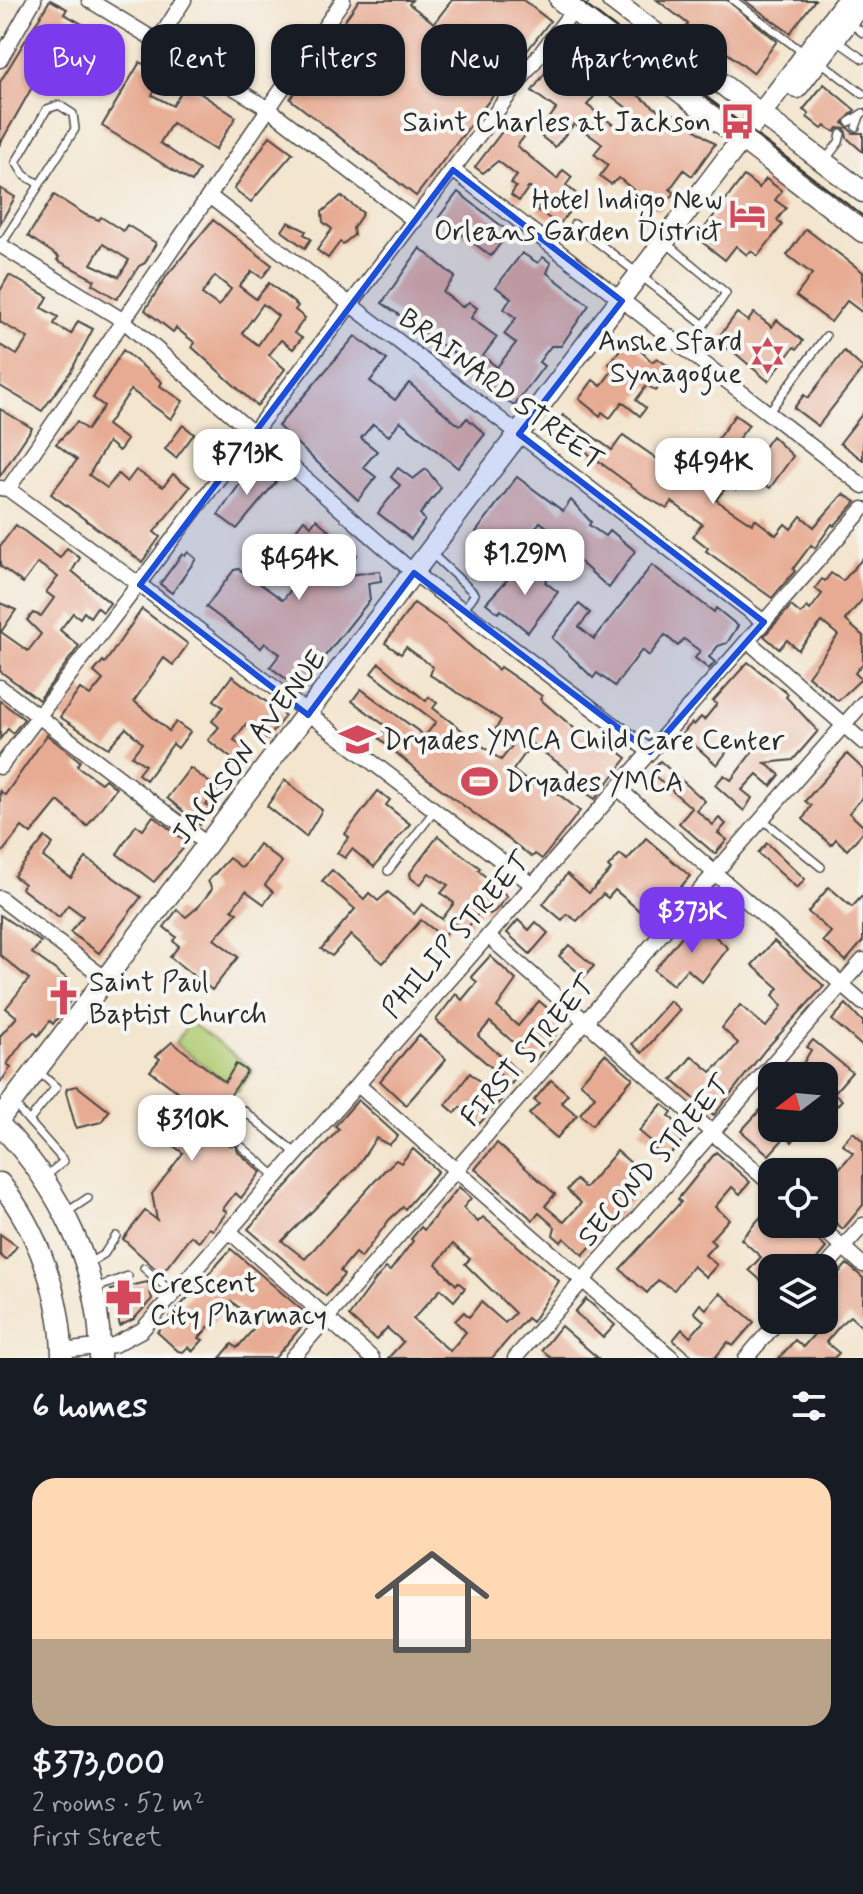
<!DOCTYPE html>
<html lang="en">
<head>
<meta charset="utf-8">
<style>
  body { margin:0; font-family:Mynerve,sans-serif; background:#20242c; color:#f1f3f6; height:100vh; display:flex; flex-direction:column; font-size:30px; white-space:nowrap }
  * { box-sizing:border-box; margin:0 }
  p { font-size:26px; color:#9ea1a6 }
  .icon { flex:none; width:44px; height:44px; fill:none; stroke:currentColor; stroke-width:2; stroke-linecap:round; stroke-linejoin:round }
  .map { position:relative; height:1358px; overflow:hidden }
  .panel { display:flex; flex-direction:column; background:#171b24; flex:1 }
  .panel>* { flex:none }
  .top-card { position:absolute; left:24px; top:24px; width:816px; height:72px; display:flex; gap:16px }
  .needle { width:52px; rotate:254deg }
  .tools { position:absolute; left:758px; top:1062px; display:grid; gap:16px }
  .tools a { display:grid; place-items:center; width:80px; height:80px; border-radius:16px; background:#171b24; box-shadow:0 2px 6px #0004; font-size:40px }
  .price { position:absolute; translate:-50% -68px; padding:0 18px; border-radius:16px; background:#fff; color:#222; font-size:26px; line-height:52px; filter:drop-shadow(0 2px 4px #0008) }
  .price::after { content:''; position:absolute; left:50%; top:48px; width:24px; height:18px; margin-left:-12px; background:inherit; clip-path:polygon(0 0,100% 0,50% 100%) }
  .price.on { background:#7c3aed; color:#fff }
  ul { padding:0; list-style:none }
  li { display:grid; align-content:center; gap:16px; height:424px; padding:0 32px }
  li span { display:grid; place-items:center; height:248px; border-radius:24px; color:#555 }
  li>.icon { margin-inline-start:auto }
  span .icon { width:144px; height:144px; fill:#fffc; stroke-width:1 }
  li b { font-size:34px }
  h2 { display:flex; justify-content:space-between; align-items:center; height:96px; padding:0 32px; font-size:34px }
  .tag { padding:0 28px; border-radius:24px; background:#171b24; box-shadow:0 2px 6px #0004; font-size:28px; line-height:72px }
  .tag.on { background:#7c3aed; color:#fff }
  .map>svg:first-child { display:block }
  .green { fill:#b0cc73; stroke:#6e7c4f; stroke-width:2 }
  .building { fill:#e7ab93; fill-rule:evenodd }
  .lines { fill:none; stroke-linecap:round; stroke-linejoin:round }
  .lane-casing { stroke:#494743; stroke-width:10 }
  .street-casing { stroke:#494743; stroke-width:17 }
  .secondary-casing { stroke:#494743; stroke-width:23 }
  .lane { stroke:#fff; stroke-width:7 }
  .street { stroke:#fff; stroke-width:14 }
  .secondary { stroke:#fff; stroke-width:20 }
  .tram { stroke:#2b2b2b; stroke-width:2 }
  .marked { fill:#1d4ed8; fill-opacity:0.2; stroke:#1d4ed8; stroke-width:6; stroke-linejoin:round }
  .labels { text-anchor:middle; stroke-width:8; stroke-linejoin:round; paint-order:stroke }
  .poi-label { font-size:28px; fill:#2b2b2b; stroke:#f6f6f2; text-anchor:start }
  .street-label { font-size:28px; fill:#2b2b2b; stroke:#f6f6f2 }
</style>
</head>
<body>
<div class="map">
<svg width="863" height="1358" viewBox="0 0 863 1358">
  <rect width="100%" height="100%" fill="#f6f6f2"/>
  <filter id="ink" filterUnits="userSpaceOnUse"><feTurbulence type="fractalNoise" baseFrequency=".0125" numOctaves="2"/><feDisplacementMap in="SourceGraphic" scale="16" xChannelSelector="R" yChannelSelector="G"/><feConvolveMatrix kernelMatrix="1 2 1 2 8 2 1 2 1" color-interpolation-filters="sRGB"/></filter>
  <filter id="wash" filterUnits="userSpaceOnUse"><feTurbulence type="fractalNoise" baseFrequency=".006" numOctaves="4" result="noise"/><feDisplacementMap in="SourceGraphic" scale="32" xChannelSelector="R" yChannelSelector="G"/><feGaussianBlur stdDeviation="1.8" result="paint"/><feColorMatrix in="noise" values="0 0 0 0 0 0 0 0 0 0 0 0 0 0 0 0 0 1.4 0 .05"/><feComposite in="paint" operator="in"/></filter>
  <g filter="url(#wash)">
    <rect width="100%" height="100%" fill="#f3e5ce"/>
    <!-- green -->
    <path class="green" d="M190,1022L254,1070L238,1091L175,1043Z"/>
    <g id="blocks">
      <!-- building -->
      <g class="building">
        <path d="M50,0L67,9L64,14L111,40L86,84L48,59L0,144V82Z"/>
        <path d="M359,0H412L409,4L434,23L452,0H523L550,21L416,196L290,99Z"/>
        <path d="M657,0H727L777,41L753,73L722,49L713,61L680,35L688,24Z"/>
        <path d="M744,0H815L790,33Z"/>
        <path d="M572,38L638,88L635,93L670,119L674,114L715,144L692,176L684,170L670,189L675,193L659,211L619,178L611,184L600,176L608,165L594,154L602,144L574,124L555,147L538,134L556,109L532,91L545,73L569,91L582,74L558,56ZM601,88L632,112L619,129L587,105Z"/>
        <path d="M150,60L165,73L152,95L173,106L186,84L236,117L215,150L172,123L160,143L199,170L192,182L102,126L140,62L146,66Z"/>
        <path d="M824,84L855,110L843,123L853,133H863V152L847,138L845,129L838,128L835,132L825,126L822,129L807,117L809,114L803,110Z"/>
        <path d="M511,120L527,133L517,146L557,179L563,170L572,177L566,185L580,197L559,225L536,209L544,199L529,187L519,201L511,195L516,187L511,183L517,176L498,161L483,173L475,167Z"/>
        <path d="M270,136L293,153L251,202L234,189Z"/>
        <path d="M744,176L759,188L766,179L782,191L775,200L786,208L777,220L782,225L758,256L751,251L747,255L736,246L725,260L697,238Z"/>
        <path d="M0,188L15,197L0,224Z"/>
        <path d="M458,192L509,232L491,256L439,217Z"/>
        <path d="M54,195L86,215L99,220L101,217L123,231L127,225L156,243L145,263L139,266L117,299L92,284L95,280L57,260L59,257L28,236ZM103,244L129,260L119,277L91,264Z"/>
        <path d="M341,196L363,213L353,228L354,235L343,244L340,242L328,258L317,250L332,229L323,222L322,212Z"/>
        <path d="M213,220L272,265L262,278L252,271L239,286L256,299L269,283L298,306L295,310L305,318L294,333L302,338L293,349L281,340L269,355L285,369L257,406L192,347L195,343L176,328L173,332L145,310L168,274ZM215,276L231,289L219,306L202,294ZM263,304L278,316L258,345L242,333Z"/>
        <path d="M288,222L306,231L304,234L311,239L305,248L282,231Z"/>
        <path d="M806,229L863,272V313L847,301L831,322L796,296L812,274L787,255Z"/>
        <path d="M420,248L455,277L443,292L462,307L469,302L477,308L471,318L497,337L483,356L497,367L516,343L504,334L516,318L504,309L511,298L496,287L522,253L538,263L543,257L551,263L547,273L589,305L561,346H551L539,362L544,366L514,406L493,390L488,377L382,303Z"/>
        <path d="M9,275L48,297L42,308L58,317L54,324L71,334L78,321L93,329L71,371L42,411L0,386V345L17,355L28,338L0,322V291Z"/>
        <path d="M737,313L748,321L754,313L772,327L777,320L803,341L797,349L794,347L768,381L728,347L722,353L712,346Z"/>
        <path d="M355,336L387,360L370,381L395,400L409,383L456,423L461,425L467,418L485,434L458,468L400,421L389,436L373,424L361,438L377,451L363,467L376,477L358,500L278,426Z"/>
        <path d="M632,342L652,362L657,358L672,369L656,391L647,385L636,400L646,408L640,416L622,402L610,418L602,412L600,416L579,399L593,380L601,386L614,368L609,364L625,343L629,346Z"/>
        <path d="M123,350L162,382L160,386L183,401L171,419L131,390L107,425L127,440L119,451L108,442L89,475L107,488L118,474L127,482L136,470L163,487L173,474L190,487L154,532L160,537L142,562L51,494L77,460L56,444L77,422L87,430L104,406L93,398Z"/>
        <path d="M844,351L863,368L818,426L794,408L804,395L808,398Z"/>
        <path d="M0,409L32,428L0,476Z"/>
        <path d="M863,413V460L840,443Z"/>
        <path d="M563,415L612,450L623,435L669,467L681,457L709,479L722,460L708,452L735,415L749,425L724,458L747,475L736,490L728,485L716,500L752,524L755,519L776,535L785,524L791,529L801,516L814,527L843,494L856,502L834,526L832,524L815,548L811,545L793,569L795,571L772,598L706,551L708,548L693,536L702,524L672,502L667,509L645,496L554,428Z"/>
        <path d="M183,425L194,434L176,458L165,449Z"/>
        <path d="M772,436L793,456L770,488L745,472L759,454L758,448L764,447Z"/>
        <path d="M253,465L276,482L237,529L218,515Z"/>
        <path d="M398,468L413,479L426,469L441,488L420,514L425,520L411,539L378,513L400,485L391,477Z"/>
        <path d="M517,477L563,511L571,500L591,522L589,525L605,536L610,530L635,551L609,588L571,554L562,563L553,557L565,540L540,522L523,545L518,541L507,554L476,532Z"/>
        <path d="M316,519L357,555L342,576L380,571L381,581L368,583L370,600L321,661L304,692L270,667L280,654L265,643L261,648L206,607L234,570L239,569L283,600L296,583L271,562L304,520L311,526Z"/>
        <path d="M16,525L60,558L67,548L80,558L72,571L110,603L103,612L97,607L90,617L84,612L80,618L73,613L60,630L79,646L39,700L0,671V603L16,610L1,632L28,651L41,634L27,620L33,613L41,616L54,598L46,592L58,577L38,563L23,583L0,566V546Z"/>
        <path d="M188,552L196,559L172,593L160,584L182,554L185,556Z"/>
        <path d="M863,558V599L845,620L863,636V663L855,673L861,679L838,701L808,676L838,635L822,622L798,650L787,640L779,649L764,636L791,606L801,614L807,607L810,610L822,594L815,588L822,579L825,581L831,573L843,581Z"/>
        <path d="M544,562L554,569L545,582L558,592L528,632L501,610L498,613L486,603L515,571L525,579L533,567L538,571Z"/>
        <path d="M652,565L714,612L716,608L738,626L727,643L718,646L709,657L715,662L709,669L695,658L700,651L684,639L678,646L665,635L649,656L642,650L615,686L597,673L593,678L552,638L579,604L590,613L579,627L594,639Z"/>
        <path d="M414,603L447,626L498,670L500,667L542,696L540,699L582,735L587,728L627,758L595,799L585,792L590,786L532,744L513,770L532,785L538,778L580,811L542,859L535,854L532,857L420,773L379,738L387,727L352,701L361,689L425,736L436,722L371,673L379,663L426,701L429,697L437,703L433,708L501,760L512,746L494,732L501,720L430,675L433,667L406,647L401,654L385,643Z"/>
        <path d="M142,609L188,644L173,665L164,658L134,701L169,731L176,722L190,732L178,748L173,744L146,780L138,774L145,765L132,756L142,743L126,728L108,748L60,717L80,689L90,696L103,680L94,672L103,661L105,663Z"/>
        <path d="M748,662L788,694L786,697L818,731L793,760L765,763L780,775L771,786L757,774L742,790L752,798L744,811L715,785L724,775L731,780L753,751L737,738L717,765L682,734L692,723L694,725L701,717L704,720L717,704L713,701Z"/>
        <path d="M232,676L285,716L267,739L246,724L234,740L245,749L235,761L208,740L219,727L212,721L223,707L214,700Z"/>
        <path d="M0,701L24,719L13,733L8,729L0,739Z"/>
        <path d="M47,735L80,761L77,766L101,783L105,779L116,788L87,826L58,801L31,834L22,827L0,855V791L5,795Z"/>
        <path d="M847,754L863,769V797L849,813L863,826V832L847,850L836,839L831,845L803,819L811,806L805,801Z"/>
        <path d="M660,761L705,801L696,810L713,825L719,818L726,824L718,833L727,840L715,854L679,823L692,808L650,772Z"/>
        <path d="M190,768L218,789L206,805L212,809L200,825L167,798Z"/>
        <path d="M285,780L322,810L306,837L267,806Z"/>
        <path d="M378,791L390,800L386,805L410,824L374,867L352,849L345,858L337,853L349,837L345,834Z"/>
        <path d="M153,816L188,843L154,882L117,854L136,825L143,830Z"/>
        <path d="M438,836L480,868L478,870L507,896L495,911L490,914L481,910L466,930L454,923L443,937L421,920L383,963L351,935L332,956L321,949L355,909L322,881L332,870L364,899L369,893L378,901L388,892L414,914L422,904L442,919L454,903L441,893L448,885L429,873L420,885L411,878L410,873Z"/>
        <path d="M45,837L53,844L43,857L71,878L86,858L141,897L99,953L70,932L83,916L68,905L59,917L21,888L24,884L14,876Z"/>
        <path d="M646,838L690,876L659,913L662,915L655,924L615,890L608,898L603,894L577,921L567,914L562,920L543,904L567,874L589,893L611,870L608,867L620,854L627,860Z"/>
        <path d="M767,843L805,879L797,888L758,853Z"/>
        <path d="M259,844L282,862L265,885L273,892L264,904L246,891L232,909L237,913L214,939L238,957L212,990L170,957L179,946L173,941L176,937L164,927L177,910L186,917L198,907L212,889L208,881L229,858L242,868Z"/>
        <path d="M829,887L852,907L863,895V941L846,961L823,941L831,932L808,912Z"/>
        <path d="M0,915L41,942L32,953L68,979L61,994L70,1001L53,1024L50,1021L38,1036L34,1032L23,1042L7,1064L11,1067L0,1083V1036L17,1017L6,1008L29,979L0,955Z"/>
        <path d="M696,919L728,948L702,982L687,969L673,985L654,970Z"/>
        <path d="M518,920L529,930L536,922L548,933L530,954L507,933Z"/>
        <path d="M774,941L824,986L765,1050L714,1115L672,1080L692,1056L711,1072L726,1058L738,1043L722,1028L740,1005L766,1027L782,1006L773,995L779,988L752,965Z"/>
        <path d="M569,945L594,966L584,977L559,956Z"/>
        <path d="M490,956L516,980L497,1007L518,1026L539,1001L565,1023L535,1061L490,1022L478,1036L520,1073L511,1084L436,1020L456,994L462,1000L477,982L471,977Z"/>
        <path d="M670,1001L680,1010L642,1053L632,1044Z"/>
        <path d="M846,1004L863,1022V1047L832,1020Z"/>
        <path d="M419,1035L446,1059L406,1105L380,1081Z"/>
        <path d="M813,1040L852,1072L834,1093L842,1100L824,1120V1076H791L804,1062L811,1050L807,1047Z"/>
        <path d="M172,1042L225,1082L236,1064L247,1071L208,1128L229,1145L236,1146L238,1152L261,1172L241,1198L235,1193L223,1209L227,1212L213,1230L209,1228L199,1242L191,1236L163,1272H159L123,1239L145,1211L157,1220L152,1194L183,1153L159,1135L186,1098L150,1071L160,1059L156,1056Z"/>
        <path d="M605,1054L633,1078L592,1125L580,1114L595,1096L580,1083Z"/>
        <path d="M470,1073L501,1100L479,1124L460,1107L455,1113L446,1105Z"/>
        <path d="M551,1080L568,1094L561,1102L577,1115L557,1138L529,1114L539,1104L534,1100Z"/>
        <path d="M77,1086L109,1111L101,1122L76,1128L66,1092L67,1088Z"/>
        <path d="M772,1097V1128H794L800,1133L792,1142L786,1136L769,1155L741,1131Z"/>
        <path d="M358,1100L398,1136L389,1145L376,1138L356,1168L282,1241L305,1259L384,1171L396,1160L401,1163L413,1149L438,1171L405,1209L403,1207L389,1220L361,1258L355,1253L340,1271L344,1275L326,1296L248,1229L339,1129L335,1126Z"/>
        <path d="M662,1104L672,1112L669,1116L688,1134L664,1161L653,1152L658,1147L639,1131Z"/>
        <path d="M853,1132L863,1141V1205L843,1229L824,1213V1177L831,1169L835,1173L853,1153L842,1144Z"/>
        <path d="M497,1143L555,1194L545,1206L564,1222L581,1203L567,1190L576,1180L585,1188L617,1151L646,1176L633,1191L637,1194L583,1255L564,1238L561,1242L553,1235L555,1227L539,1213L533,1220L475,1169Z"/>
        <path d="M716,1152L750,1182L740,1194L732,1187L715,1207L729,1219L710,1240L715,1244L705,1255L717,1265L706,1277L693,1266L674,1290L658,1280L647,1293L620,1269L681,1202L678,1199Z"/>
        <path d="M459,1187L471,1198L463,1208L478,1222L483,1217L559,1281L532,1322L527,1318L492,1358H388L403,1342L387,1328L376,1340L349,1316L376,1279L386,1268L390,1271L413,1241L411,1239L421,1227L424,1230ZM453,1244L470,1259L465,1264L515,1313L505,1323L481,1302L469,1317L464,1312L455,1321L466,1332L450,1351L413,1319L441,1289L454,1301L465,1288L458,1282L456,1285L436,1264Z"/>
        <path d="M766,1211L772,1217V1224H800L826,1248L809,1268H772V1290L749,1270L761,1257L741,1239Z"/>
        <path d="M0,1234L17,1246L6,1260L0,1255Z"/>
        <path d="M231,1249L310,1317L275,1358H220L232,1344L237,1348L258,1324L231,1301L199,1338L203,1340L193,1351L188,1347L183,1352L178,1351L157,1332Z"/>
        <path d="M847,1264L863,1278V1328L850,1316L843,1322L826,1342L839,1353L834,1358H779L795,1340L803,1347L817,1331L804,1320H824V1290Z"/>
        <path d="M148,1282L152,1299L134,1319L120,1326L111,1290Z"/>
        <path d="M720,1293L754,1322L733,1346L728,1342L715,1358H695L673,1340L682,1329L690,1337L704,1321L694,1312L700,1304L706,1309Z"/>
        <path d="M586,1299L615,1325L603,1338L575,1312Z"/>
        <path d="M561,1326L598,1358H551L542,1350Z"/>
      </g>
    </g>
  </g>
  <g filter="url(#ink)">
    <use href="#blocks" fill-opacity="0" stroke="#494743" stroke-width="2"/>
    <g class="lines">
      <defs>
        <g id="lane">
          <path d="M733,0L804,53"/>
          <path d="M850,23L863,33"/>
          <path d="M837,41L863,59"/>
          <path d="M821,62L863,94"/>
          <path d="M849,122L863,113"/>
          <path d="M856,127L860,116"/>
          <path d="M826,159L839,142L841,134"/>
          <path d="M574,224L704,325L726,293L666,243"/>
          <path d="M1,245L75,129L73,114L59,105L47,109L16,162L24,175L39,184"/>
          <path d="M768,413L826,336"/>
          <path d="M430,552L475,594L463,610"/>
          <path d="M762,819L821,867"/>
          <path d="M388,871L435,810"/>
          <path d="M13,1103L64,1161L45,1177"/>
          <path d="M29,1121L56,1087L39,1072"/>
          <path d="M233,1140L223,1132L224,1122L232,1112L243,1110L297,1154"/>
          <path d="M242,1147L277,1177"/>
          <path d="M67,1212L88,1198"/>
          <path d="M89,1263L104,1254L116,1236"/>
          <path d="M144,1268L173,1293"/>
          <path d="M96,1288L128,1276"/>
        </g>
        <g id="street">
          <path d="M89,0L269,109L415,221"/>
          <path d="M158,41L184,0"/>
          <path d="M0,60L34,0"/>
          <path d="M453,170L863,486"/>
          <path d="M209,196L764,622"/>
          <path d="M0,245L124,321L414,573L650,752"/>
          <path d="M0,488L8,489L140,585L533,885"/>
          <path d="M8,489L343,0"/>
          <path d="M748,641L863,742"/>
          <path d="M0,687L208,845"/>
          <path d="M0,767L581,0"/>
          <path d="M619,789L863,1003"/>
          <path d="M0,898L106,979"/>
          <path d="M488,936L772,1185"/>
          <path d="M358,1085L672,1358"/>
          <path d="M817,1224L863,1265"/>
          <path d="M229,1231L372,1358"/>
          <path d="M824,1269L863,1225"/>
          <path d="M62,1351L114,1345L142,1330L863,509"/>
          <path d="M292,1358L863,703"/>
          <path d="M515,1358L863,960"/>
          <path d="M746,1358L779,1320"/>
        </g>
        <g id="secondary">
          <path d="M560,0L863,232"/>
          <path d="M612,0L863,192"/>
          <path d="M797,88L863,2"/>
          <path d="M0,1118L847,0"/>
          <path d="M0,1125C59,1186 102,1271 100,1358"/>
          <path d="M0,1183C38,1230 62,1298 62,1358"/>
        </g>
      </defs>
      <!-- lane casing -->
      <use href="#lane" class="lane-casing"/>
      <!-- street casing -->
      <use href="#street" class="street-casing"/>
      <!-- secondary casing -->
      <use href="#secondary" class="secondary-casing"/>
      <!-- lane -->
      <use href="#lane" class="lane"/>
      <!-- street -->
      <use href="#street" class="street"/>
      <!-- secondary -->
      <use href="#secondary" class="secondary"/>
      <!-- tram -->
      <path class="tram" d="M579,0L863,216"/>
    </g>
  </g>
  <!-- marked area -->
  <path class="marked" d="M453,170L622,301L519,434L764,622L650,752L414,573L308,715L140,585Z"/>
  <!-- icons -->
  <defs>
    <symbol id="bus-bare" viewBox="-9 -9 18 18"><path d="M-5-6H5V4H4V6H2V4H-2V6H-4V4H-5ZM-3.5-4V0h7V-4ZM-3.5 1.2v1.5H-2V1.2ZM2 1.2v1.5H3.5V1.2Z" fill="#d1495b" stroke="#f6f6f2" stroke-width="2.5" paint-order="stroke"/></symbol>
    <symbol id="hotel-bare" viewBox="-9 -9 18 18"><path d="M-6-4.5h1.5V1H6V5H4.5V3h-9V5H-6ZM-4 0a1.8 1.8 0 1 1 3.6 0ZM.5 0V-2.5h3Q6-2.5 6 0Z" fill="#d1495b" stroke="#f6f6f2" stroke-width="2.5" paint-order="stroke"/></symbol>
    <symbol id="synagogue-bare" viewBox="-9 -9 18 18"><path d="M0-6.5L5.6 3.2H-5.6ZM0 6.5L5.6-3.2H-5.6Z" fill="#d1495b" stroke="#f6f6f2" stroke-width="2.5" paint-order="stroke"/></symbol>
    <symbol id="school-bare" viewBox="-9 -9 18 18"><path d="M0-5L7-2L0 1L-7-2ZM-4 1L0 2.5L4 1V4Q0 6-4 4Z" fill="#d1495b" stroke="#f6f6f2" stroke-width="2.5" paint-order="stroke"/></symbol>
    <symbol id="stadium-bare" viewBox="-9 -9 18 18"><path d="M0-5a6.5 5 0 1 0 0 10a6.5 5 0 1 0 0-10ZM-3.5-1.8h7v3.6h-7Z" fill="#d1495b" stroke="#f6f6f2" stroke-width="2.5" paint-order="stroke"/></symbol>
    <symbol id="church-bare" viewBox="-9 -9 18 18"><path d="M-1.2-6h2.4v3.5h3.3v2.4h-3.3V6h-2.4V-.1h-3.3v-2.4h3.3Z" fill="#d1495b" stroke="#f6f6f2" stroke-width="2.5" paint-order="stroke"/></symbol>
    <symbol id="pharmacy-bare" viewBox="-9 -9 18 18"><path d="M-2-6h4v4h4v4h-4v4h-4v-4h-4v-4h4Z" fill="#d1495b" stroke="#f6f6f2" stroke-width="2.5" paint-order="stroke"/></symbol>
  </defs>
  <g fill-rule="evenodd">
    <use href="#bus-bare" x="712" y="96" width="51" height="51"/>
    <use href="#hotel-bare" x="722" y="188" width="51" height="51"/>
    <use href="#synagogue-bare" x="742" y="330" width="51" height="51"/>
    <use href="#school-bare" x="332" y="714" width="51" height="51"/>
    <use href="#stadium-bare" x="454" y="756" width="51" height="51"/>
    <use href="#church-bare" x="38" y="972" width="51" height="51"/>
    <use href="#pharmacy-bare" x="98" y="1272" width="51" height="51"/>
  </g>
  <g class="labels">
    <!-- poi labels -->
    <g class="poi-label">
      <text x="711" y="131" text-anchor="end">Saint Charles at Jackson</text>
      <text x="722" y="208" text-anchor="end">Hotel Indigo New<tspan x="722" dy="32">Orleans Garden District</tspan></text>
      <text x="742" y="350" text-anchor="end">Anshe Sfard<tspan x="742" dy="32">Synagogue</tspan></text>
      <text x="383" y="749">Dryades YMCA Child Care Center</text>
      <text x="505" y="791">Dryades YMCA</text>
      <text x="89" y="991">Saint Paul<tspan x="89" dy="32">Baptist Church</tspan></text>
      <text x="150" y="1292">Crescent<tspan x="150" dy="32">City Pharmacy</tspan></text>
    </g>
    <!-- street labels -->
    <g class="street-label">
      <text transform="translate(502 388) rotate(37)" y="10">BRAINARD STREET</text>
      <text transform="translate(248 746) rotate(-53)" y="10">JACKSON AVENUE</text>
      <text transform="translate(455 934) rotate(-49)" y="10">PHILIP STREET</text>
      <text transform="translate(527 1050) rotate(-49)" y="10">FIRST STREET</text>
      <text transform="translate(653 1160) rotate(-49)" y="10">SECOND STREET</text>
    </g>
  </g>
</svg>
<div class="tools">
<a><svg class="needle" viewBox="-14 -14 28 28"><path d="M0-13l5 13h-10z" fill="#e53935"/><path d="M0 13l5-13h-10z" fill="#9ea1a6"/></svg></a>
<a><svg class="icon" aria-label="locate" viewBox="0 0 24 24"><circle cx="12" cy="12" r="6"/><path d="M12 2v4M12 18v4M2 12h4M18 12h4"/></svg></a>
<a><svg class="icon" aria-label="layers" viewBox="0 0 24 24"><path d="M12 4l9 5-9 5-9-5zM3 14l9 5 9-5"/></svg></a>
</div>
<b class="price" style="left:247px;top:497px">$713K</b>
<b class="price" style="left:713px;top:506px">$494K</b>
<b class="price" style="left:525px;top:597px">$1.29M</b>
<b class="price" style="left:299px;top:602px">$454K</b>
<b class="price on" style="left:692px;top:955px">$373K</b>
<b class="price" style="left:192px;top:1163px">$310K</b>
<div class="top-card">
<a class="tag on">Buy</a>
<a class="tag">Rent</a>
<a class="tag">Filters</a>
<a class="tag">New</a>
<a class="tag">Apartment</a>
</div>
</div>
<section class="panel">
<h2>6 homes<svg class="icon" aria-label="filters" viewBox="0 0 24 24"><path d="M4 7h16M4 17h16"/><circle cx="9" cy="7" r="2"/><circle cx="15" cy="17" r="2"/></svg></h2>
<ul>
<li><span style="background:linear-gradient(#ffd9b3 65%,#b9a48a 0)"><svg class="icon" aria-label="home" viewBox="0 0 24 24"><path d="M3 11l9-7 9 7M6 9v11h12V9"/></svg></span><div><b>$373,000</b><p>2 rooms · 52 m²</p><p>First Street</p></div></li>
</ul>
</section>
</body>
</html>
